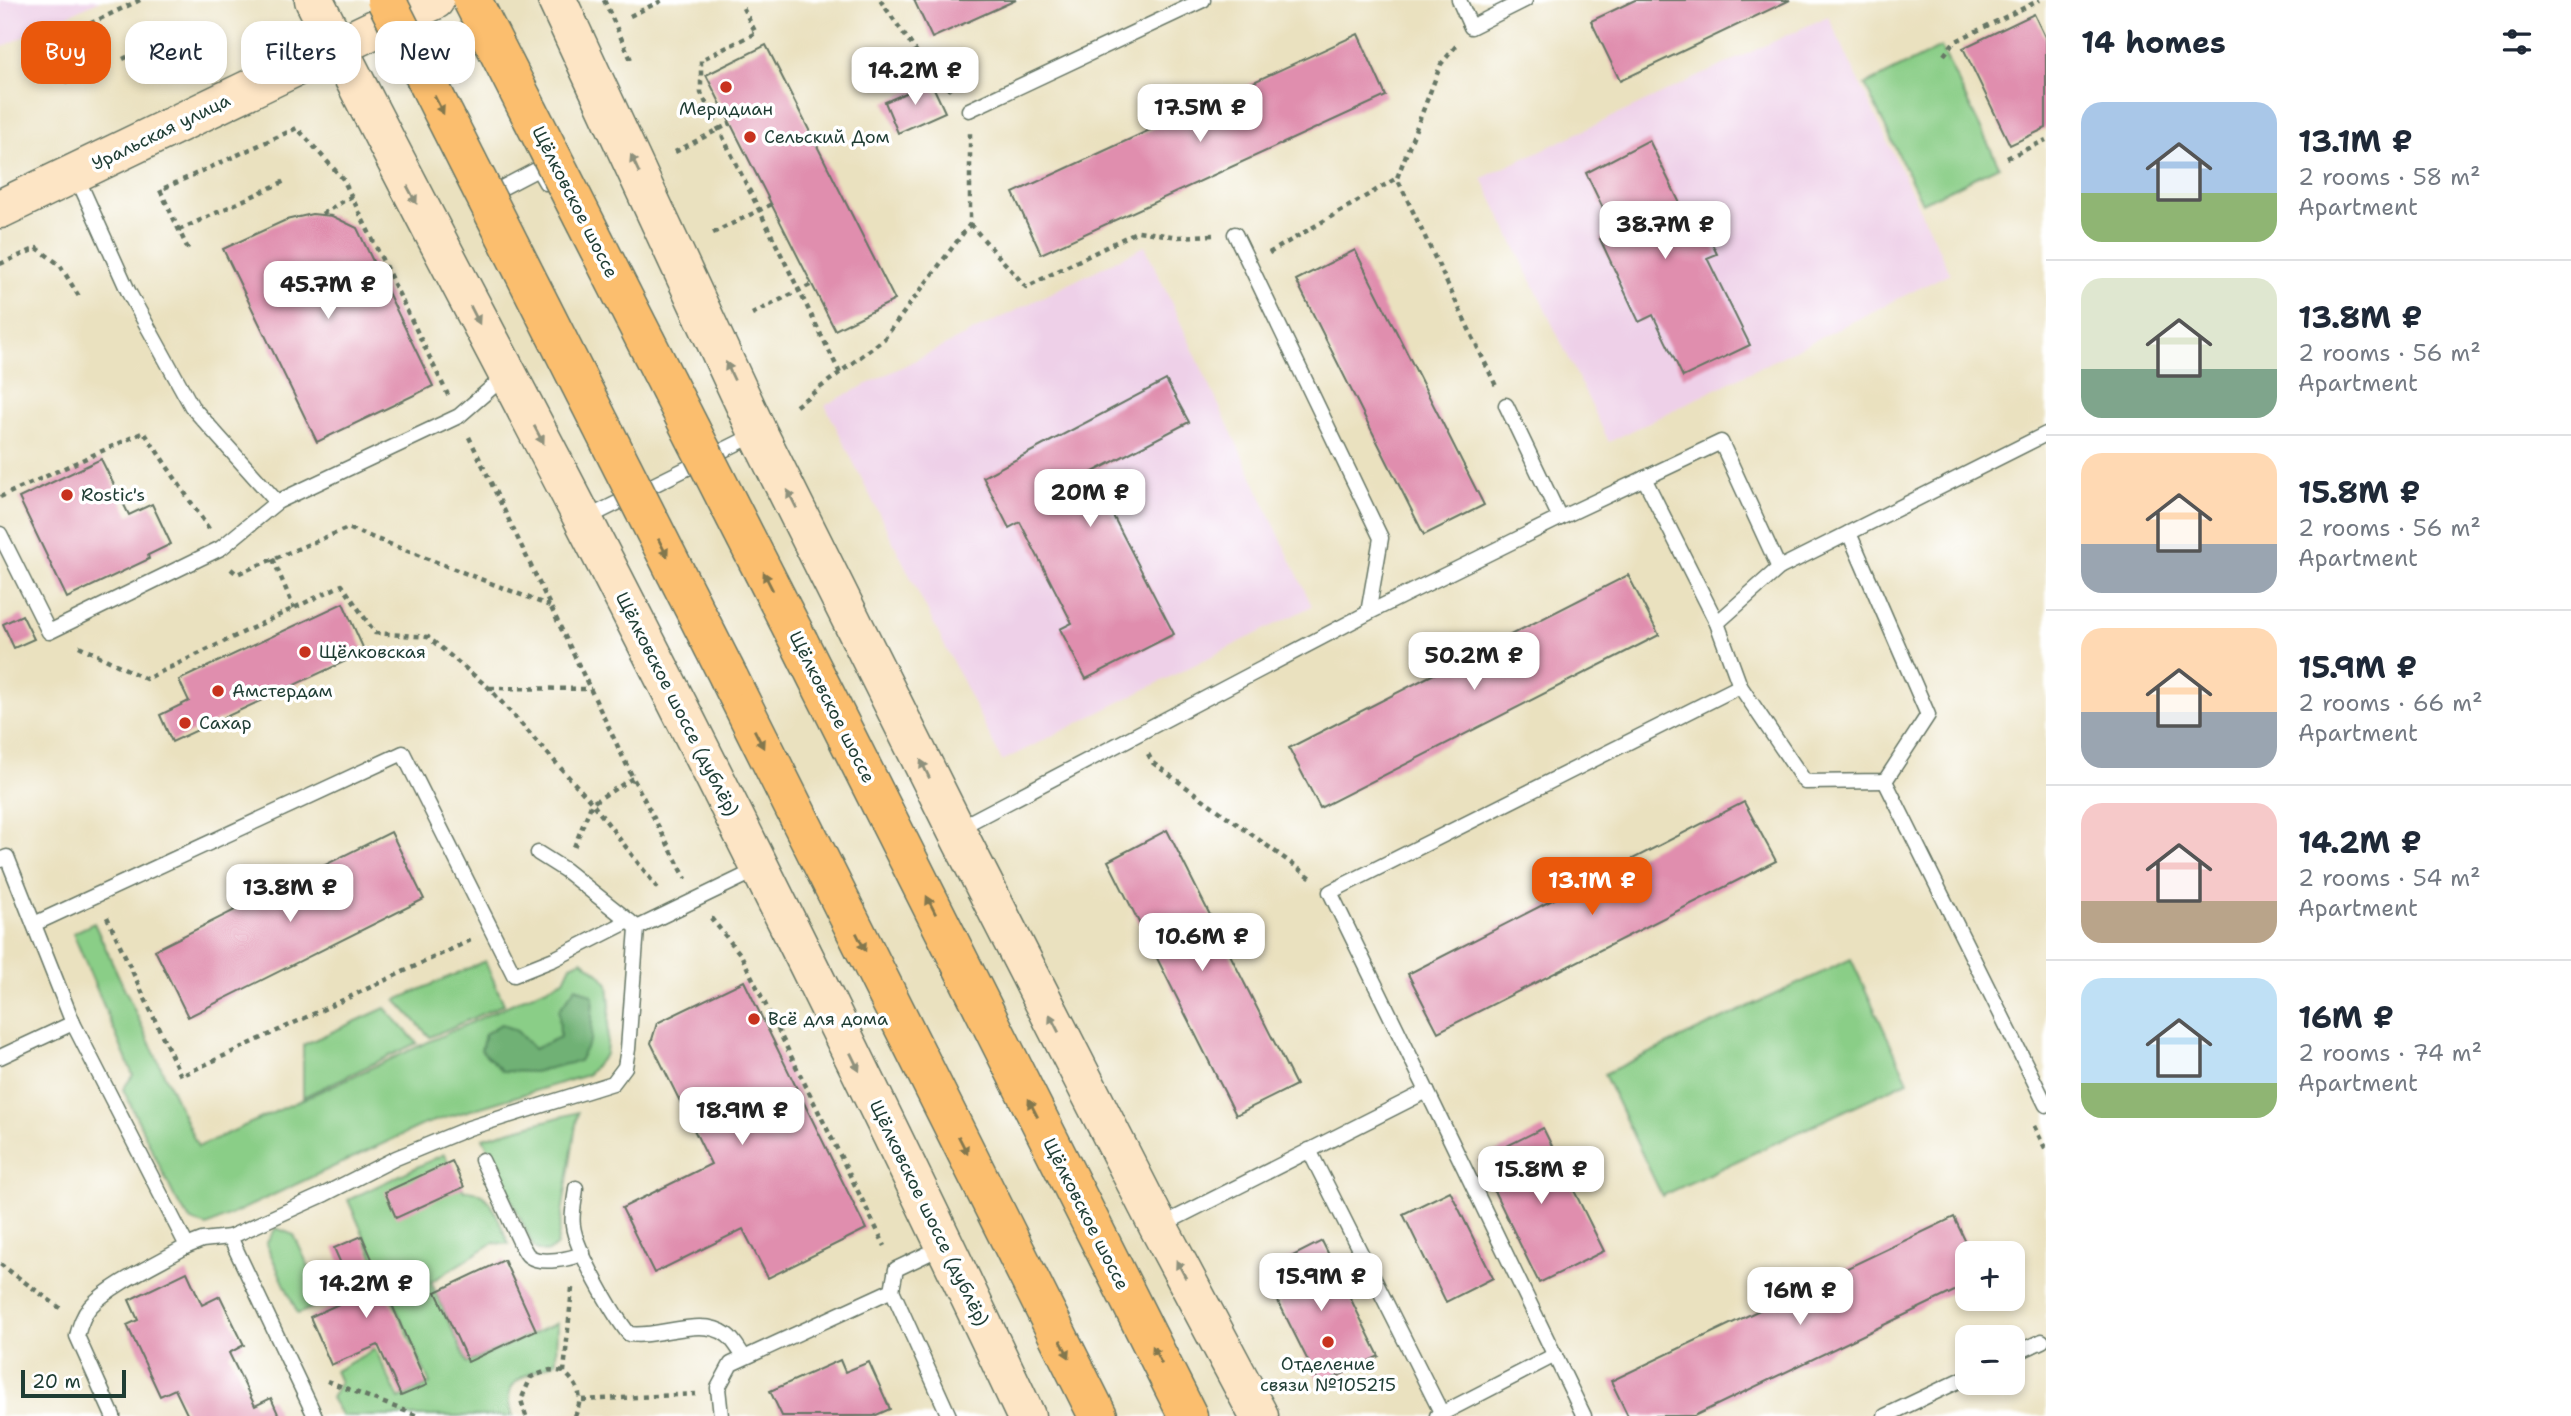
<!DOCTYPE html>
<html lang="en">
<head>
<meta charset="utf-8">
<style>
  body { margin:0; font-family:"Shantell Sans",sans-serif; background:#f2f2f3; color:#1f2937; height:100vh; display:flex; flex-direction:column; font-size:26px; white-space:nowrap }
  * { box-sizing:border-box; margin:0 }
  p { font-size:23px; color:#747a83 }
  .icon { flex:none; width:38px; height:38px; fill:none; stroke:currentColor; stroke-width:2; stroke-linecap:round; stroke-linejoin:round }
  .map { position:relative; flex:1; overflow:hidden }
  .drawer { display:flex; flex-direction:column; background:#fff; width:525px }
  .drawer>* { flex:none }
  .top-card { position:absolute; left:21px; top:21px; width:665px; height:63px; display:flex; gap:14px }
  .tools { position:absolute; left:1955px; top:1241px; display:grid; gap:14px }
  .tools a { display:grid; place-items:center; width:70px; height:70px; border-radius:14px; background:#fff; box-shadow:0 4px 10px #0003; font-size:35px }
  .scale { position:absolute; left:21px; bottom:18px; width:105px; box-sizing:border-box; padding-left:7px; border:4px solid #1f3d34; border-top:0; font-size:19px; line-height:24px; white-space:nowrap; color:#1f3d34; -webkit-text-stroke:5px #fff; paint-order:stroke }
  .price { position:absolute; translate:-50% -60px; padding:0 16px; border-radius:14px; background:#fff; color:#222; font-size:23px; line-height:46px; filter:drop-shadow(0 2px 4px #0008) }
  .price::after { content:''; position:absolute; left:50%; top:42px; width:21px; height:16px; margin-left:-10px; background:inherit; clip-path:polygon(0 0,100% 0,50% 100%) }
  .price.active { background:#ea580c; color:#fff }
  ul { padding:0; list-style:none }
  li { display:flex; align-items:center; gap:21px; height:175px; padding:0 35px }
  li+li { border-top:2px solid #e0e1e3 }
  li span { display:grid; place-items:center; flex:none; width:196px; height:140px; border-radius:21px; color:#555 }
  li>.icon { margin-inline-start:auto }
  span .icon { width:84px; height:84px; fill:#fffc; stroke-width:1 }
  li b { font-size:30px }
  h2 { display:flex; justify-content:space-between; align-items:center; height:84px; padding:0 35px; font-size:30px }
  .pill { padding:0 24px; border-radius:21px; background:#fff; box-shadow:0 4px 10px #0003; font-size:24px; line-height:63px }
  .pill.active { background:#ea580c; color:#fff }
  main { display:flex; flex:1; min-height:0 }
  .map>svg:first-child { display:block }
  .built { fill:#eed0e8 }
  .green { fill:#8ace87; stroke:#54865e; stroke-width:2 }
  .forest { fill:#6fb174; stroke:#477754; stroke-width:2 }
  .building { fill:#e08eae }
  .lines { fill:none; stroke-linecap:round; stroke-linejoin:round }
  .lane-casing { stroke:#667665; stroke-width:17 }
  .secondary-casing { stroke:#667665; stroke-width:41 }
  .primary-casing { stroke:#667665; stroke-width:41 }
  .path { stroke:#667665; stroke-width:4.5; stroke-dasharray:5 5; stroke-linecap:butt }
  .lane { stroke:#fff; stroke-width:14 }
  .secondary { stroke:#fde5c5; stroke-width:38 }
  .primary { stroke:#fbbe6e; stroke-width:38 }
  .primary-bridge-casing { stroke:#667665; stroke-width:41; stroke-linecap:butt }
  .primary-bridge { stroke:#fbbe6e; stroke-width:38 }
  .oneway { fill:#82774e }
  .oneway2 { fill:#8e917c }
  .poi-dot { fill:#c8321e; stroke:#fff; stroke-width:2.5 }
  .labels { text-anchor:middle; stroke-width:7; stroke-linejoin:round; paint-order:stroke }
  .poi-label { font-size:18px; fill:#1f3d34; stroke:#fff; text-anchor:start }
  .street-label { font-size:18px; fill:#1f3d34; stroke:#fff }
</style>
</head>
<body>
<main>
<div class="map">
<svg width="2046" height="1416" viewBox="0 0 2046 1416">
  <rect width="100%" height="100%" fill="#fff"/>
  <filter id="ink" filterUnits="userSpaceOnUse"><feTurbulence type="fractalNoise" baseFrequency=".0143" numOctaves="2"/><feDisplacementMap in="SourceGraphic" scale="14" xChannelSelector="R" yChannelSelector="G"/><feConvolveMatrix kernelMatrix="1 2 1 2 8 2 1 2 1" color-interpolation-filters="sRGB"/></filter>
  <filter id="wash" filterUnits="userSpaceOnUse"><feTurbulence type="fractalNoise" baseFrequency=".00686" numOctaves="4" result="noise"/><feDisplacementMap in="SourceGraphic" scale="28" xChannelSelector="R" yChannelSelector="G"/><feGaussianBlur stdDeviation="1.57" result="paint"/><feColorMatrix in="noise" values="0 0 0 0 0 0 0 0 0 0 0 0 0 0 0 0 0 1.4 0 .05"/><feComposite in="paint" operator="in"/></filter>
  <g filter="url(#wash)">
    <rect width="100%" height="100%" fill="#eae1bf"/>
    <!-- built -->
    <g class="built">
      <path d="M0,0H100L0,48Z"/>
      <path d="M1828,16L1950,273L1609,442L1482,178Z"/>
      <path d="M1145,246L1312,606L1002,761L825,405Z"/>
    </g>
    <!-- green -->
    <g class="green">
      <path d="M1941,47L1999,166L1922,203L1865,85Z"/>
      <path d="M94,923L198,1147L564,980L571,965L582,960L600,974L608,984L610,1005L606,1054L587,1075L425,1124L207,1226L191,1221L175,1198L123,1089L133,1075L73,933Z"/>
      <path d="M1851,959L1908,1081L1662,1196L1604,1074Z"/>
      <path d="M485,961L504,1004L430,1037L396,1000Z"/>
      <path d="M385,1008L417,1043L303,1097V1045Z"/>
      <path d="M578,1112L557,1245C548,1254 544,1253 534,1248L483,1138Z"/>
      <path d="M444,1154L464,1191C491,1185 500,1225 509,1244L493,1243L431,1282L467,1363L557,1323L556,1362C532,1375 497,1377 513,1416H342L331,1398L340,1382L335,1371L375,1349L399,1399L430,1384L348,1200Z"/>
      <path d="M276,1228L294,1235L325,1302L298,1314L266,1244Z"/>
    </g>
    <!-- forest -->
    <path class="forest" d="M576,987L593,996L591,1039L579,1061L534,1072L502,1071L481,1050L485,1034L501,1024L517,1031L534,1049L560,1037L559,1010Z"/>
    <g id="blocks">
      <!-- building -->
      <g class="building">
        <path d="M914,0H1016L932,38Z"/>
        <path d="M1635,0H1790L1620,81L1591,21Z"/>
        <path d="M2034,14L2046,39V128L2010,145L1963,48Z"/>
        <path d="M1358,34L1386,96L1041,254L1013,193Z"/>
        <path d="M766,45L895,300L835,330L706,75Z"/>
        <path d="M931,82L945,112L898,133L885,102Z"/>
        <path d="M1649,140L1691,226L1701,221L1717,254L1707,258L1750,345L1683,377L1653,315L1639,322L1600,239L1614,231L1586,173Z"/>
        <path d="M312,214L332,216L357,228L433,386L317,442L223,249L286,220Z"/>
        <path d="M1355,250L1484,505L1424,535L1296,280Z"/>
        <path d="M1166,380L1189,422L1091,473L1174,634L1086,679L1060,629L1072,623L1020,522L1009,528L983,477Z"/>
        <path d="M101,459L129,515L152,504L171,544L148,555L149,559L67,598L19,498Z"/>
        <path d="M1628,575L1659,635L1320,808L1289,748Z"/>
        <path d="M343,603L365,652L172,742L160,715L189,701L179,680Z"/>
        <path d="M22,615L34,639L14,648L3,624Z"/>
        <path d="M1744,802L1776,861L1438,1032L1408,974Z"/>
        <path d="M1167,830L1296,1085L1236,1115L1108,861Z"/>
        <path d="M391,832L424,899L188,1017L155,950Z"/>
        <path d="M744,981L866,1229L768,1278L743,1229L654,1273L622,1208L711,1164L651,1043L657,1023Z"/>
        <path d="M1543,1128L1604,1251L1539,1283L1479,1160Z"/>
        <path d="M452,1161L464,1187L396,1218L385,1192Z"/>
        <path d="M1450,1191L1493,1278L1446,1302L1403,1214Z"/>
        <path d="M1954,1217L1971,1253H1967V1285L1694,1416H1628L1611,1381Z"/>
        <path d="M362,1236L427,1385L401,1396L378,1345L331,1365L310,1317L339,1304L333,1289L349,1282L334,1248Z"/>
        <path d="M1322,1241L1379,1356L1320,1385L1263,1271Z"/>
        <path d="M504,1260L536,1330L468,1362L436,1292Z"/>
        <path d="M187,1272L202,1305L220,1296L244,1345L229,1353L255,1406L271,1398L279,1416H188L175,1389L160,1396L127,1325L138,1320L129,1300Z"/>
        <path d="M840,1360L845,1372L869,1362L890,1409L874,1416H782L770,1391Z"/>
      </g>
    </g>
  </g>
  <g filter="url(#ink)">
    <use href="#blocks" fill-opacity="0" stroke="#667665" stroke-width="2"/>
    <g class="lines">
      <defs>
        <g id="lane">
          <path d="M1459,0L1471,27L1525,0"/>
          <path d="M969,110L1203,0"/>
          <path d="M75,173L129,293L192,407L277,502L459,416L505,376"/>
          <path d="M500,200L496,191L538,169L546,183"/>
          <path d="M1235,234L1381,538L1368,613L1560,518L1721,442L1779,568"/>
          <path d="M1506,405L1560,518"/>
          <path d="M1644,478L1717,623L1740,686L1805,782L1885,781L1928,715L1849,533"/>
          <path d="M585,519L758,433"/>
          <path d="M0,534L49,632L221,548L277,502"/>
          <path d="M1717,623L1779,568L2046,434"/>
          <path d="M1885,781L2046,1105"/>
          <path d="M957,829L1368,613"/>
          <path d="M538,853L565,870L634,925"/>
          <path d="M0,860L7,857L73,1023L0,1057"/>
          <path d="M34,924L403,753L514,975L554,959L629,921"/>
          <path d="M73,1023L187,1246"/>
          <path d="M1427,1091L1584,1416"/>
          <path d="M1309,1150L1442,1414"/>
          <path d="M482,1160L522,1246C525,1250 526,1254 529,1256C541,1265 571,1259 583,1253"/>
          <path d="M576,1188C575,1200 571,1214 573,1226C576,1250 613,1314 629,1334C657,1339 702,1315 727,1335C734,1340 739,1350 744,1357"/>
          <path d="M1160,1226L1427,1091L1330,892L1740,686"/>
          <path d="M892,1290L949,1416"/>
          <path d="M2012,1355L2042,1341"/>
          <path d="M113,1416L77,1336C80,1325 83,1315 90,1307C111,1284 160,1262 187,1246L202,1240L230,1237"/>
          <path d="M315,1416L230,1237L325,1194L396,1158L469,1128L613,1083L625,1067L628,1049L637,928L759,869"/>
          <path d="M721,1416L718,1388L731,1364L892,1290L896,1269L944,1246"/>
          <path d="M1437,1416L1555,1355"/>
          <path d="M1885,1416L1967,1377"/>
        </g>
        <g id="secondary">
          <path d="M314,0C402,176 495,348 585,523C737,818 885,1116 1026,1416"/>
          <path d="M557,0L758,433L956,830L1158,1226L1259,1416"/>
          <path d="M0,209L435,0"/>
        </g>
        <g id="primary">
          <path d="M799,642L1188,1416"/>
          <path d="M729,678L1098,1416"/>
        </g>
      </defs>
      <!-- lane casing -->
      <use href="#lane" class="lane-casing"/>
      <!-- secondary casing -->
      <use href="#secondary" class="secondary-casing"/>
      <!-- primary casing -->
      <use href="#primary" class="primary-casing"/>
      <!-- path -->
      <g class="path">
        <path d="M604,0L632,62"/>
        <path d="M880,0L923,61L953,93"/>
        <path d="M743,8L756,33L701,60V93L840,373"/>
        <path d="M630,16L663,0"/>
        <path d="M1456,46L1441,64L1397,178L1496,386"/>
        <path d="M1944,55L1954,42L2040,0"/>
        <path d="M123,59L196,24"/>
        <path d="M68,83L49,43L140,0"/>
        <path d="M675,152L731,123"/>
        <path d="M2007,158L2046,140"/>
        <path d="M322,214L352,196"/>
        <path d="M970,224L1026,287L1138,231L1178,237L1213,235"/>
        <path d="M179,230L285,181"/>
        <path d="M713,233L772,204"/>
        <path d="M188,249L160,190L297,128L343,179L448,395"/>
        <path d="M1269,253L1397,178"/>
        <path d="M0,264L37,248L60,265L81,300"/>
        <path d="M752,314L812,284"/>
        <path d="M796,406L884,339L970,224V133"/>
        <path d="M469,437L633,778L686,879"/>
        <path d="M0,497L144,432L209,529"/>
        <path d="M273,559L294,608"/>
        <path d="M231,569L237,574L348,528L550,606"/>
        <path d="M79,646L146,679L342,585L375,633L428,637L489,688L592,803L659,890"/>
        <path d="M490,688L591,689"/>
        <path d="M1148,754L1153,763L1313,879"/>
        <path d="M574,847L592,803L633,778"/>
        <path d="M107,917L181,1076L471,940"/>
        <path d="M711,918L741,955L885,1246"/>
        <path d="M2034,1126L2046,1150"/>
        <path d="M0,1264L60,1308"/>
        <path d="M572,1288L564,1372C579,1386 584,1396 575,1416"/>
        <path d="M327,1381L418,1416"/>
        <path d="M582,1400L696,1394"/>
        <path d="M526,1416L521,1400L531,1377L550,1370L564,1372"/>
      </g>
      <!-- lane -->
      <use href="#lane" class="lane"/>
      <!-- secondary -->
      <use href="#secondary" class="secondary"/>
      <!-- primary -->
      <use href="#primary" class="primary"/>
      <defs>
        <g id="primary-bridge">
          <path d="M386,0L729,678"/>
          <path d="M472,0L799,642"/>
        </g>
      </defs>
      <!-- primary-bridge casing -->
      <use href="#primary-bridge" class="primary-bridge-casing"/>
      <!-- primary-bridge -->
      <use href="#primary-bridge" class="primary-bridge"/>
    </g>
    <!-- one-way arrows -->
    <defs><path id="oneway-solid" d="M-6-.8H1V-3.2L6.5 0L1 3.2V.8H-6Z" transform="scale(1.75)"/></defs>
    <g class="oneway">
      <use href="#oneway-solid" transform="translate(439 105) rotate(63)"/>
      <use href="#oneway-solid" transform="translate(663 548) rotate(63)"/>
      <use href="#oneway-solid" transform="translate(768 581) rotate(-117)"/>
      <use href="#oneway-solid" transform="translate(759 739) rotate(63)"/>
      <use href="#oneway-solid" transform="translate(931 905) rotate(-117)"/>
      <use href="#oneway-solid" transform="translate(861 942) rotate(63)"/>
      <use href="#oneway-solid" transform="translate(1033 1108) rotate(-117)"/>
      <use href="#oneway-solid" transform="translate(963 1145) rotate(63)"/>
      <use href="#oneway-solid" transform="translate(1065 1349) rotate(63)"/>
      <use href="#oneway-solid" transform="translate(1157 1355) rotate(-117)"/>
    </g>
    <g class="oneway2">
      <use href="#oneway-solid" transform="translate(635 164) rotate(-115)"/>
      <use href="#oneway-solid" transform="translate(412 195) rotate(62)"/>
      <use href="#oneway-solid" transform="translate(475 315) rotate(63)"/>
      <use href="#oneway-solid" transform="translate(730 371) rotate(-115)"/>
      <use href="#oneway-solid" transform="translate(539 435) rotate(62)"/>
      <use href="#oneway-solid" transform="translate(792 499) rotate(-117)"/>
      <use href="#oneway-solid" transform="translate(925 769) rotate(-116)"/>
      <use href="#oneway-solid" transform="translate(1054 1023) rotate(-117)"/>
      <use href="#oneway-solid" transform="translate(855 1062) rotate(64)"/>
      <use href="#oneway-solid" transform="translate(1181 1269) rotate(-118)"/>
    </g>
  </g>
  <!-- markers -->
  <g class="poi-dot">
    <circle cx="726" cy="87" r="7"/>
    <circle cx="750" cy="137" r="7"/>
    <circle cx="67" cy="495" r="7"/>
    <circle cx="305" cy="652" r="7"/>
    <circle cx="218" cy="691" r="7"/>
    <circle cx="185" cy="723" r="7"/>
    <circle cx="754" cy="1019" r="7"/>
    <circle cx="1328" cy="1342" r="7"/>
  </g>
  <g class="labels">
    <!-- poi labels -->
    <g class="poi-label">
      <text x="726" y="115" text-anchor="middle">Меридиан</text>
      <text x="764" y="143">Сельский Дом</text>
      <text x="81" y="501">Rostic's</text>
      <text x="319" y="658">Щёлковская</text>
      <text x="232" y="697">Амстердам</text>
      <text x="199" y="729">Сахар</text>
      <text x="768" y="1025">Всё для дома</text>
      <text x="1328" y="1370" text-anchor="middle">Отделение<tspan x="1328" dy="21">связи №105215</tspan></text>
    </g>
    <!-- street labels -->
    <g class="street-label">
      <text transform="translate(161 132) rotate(-26)" y="6">Уральская улица</text>
      <text transform="translate(575 202) rotate(63)" y="6">Щёлковское шоссе</text>
      <text transform="translate(677 704) rotate(63)" y="6">Щёлковское шоссе (дублёр)</text>
      <text transform="translate(832 707) rotate(63)" y="6">Щёлковское шоссе</text>
      <text transform="translate(929 1213) rotate(64)" y="6">Щёлковское шоссе (дублёр)</text>
      <text transform="translate(1086 1214) rotate(63)" y="6">Щёлковское шоссе</text>
    </g>
  </g>
</svg>
<div class="tools">
<a>+</a>
<a>−</a>
</div>
<div class="scale">20 m</div>
<b class="price" style="left:915px;top:107px">14.2M ₽</b>
<b class="price" style="left:1200px;top:144px">17.5M ₽</b>
<b class="price" style="left:1665px;top:261px">38.7M ₽</b>
<b class="price" style="left:328px;top:321px">45.7M ₽</b>
<b class="price" style="left:1090px;top:529px">20M ₽</b>
<b class="price" style="left:1474px;top:692px">50.2M ₽</b>
<b class="price active" style="left:1592px;top:917px">13.1M ₽</b>
<b class="price" style="left:290px;top:924px">13.8M ₽</b>
<b class="price" style="left:1202px;top:973px">10.6M ₽</b>
<b class="price" style="left:742px;top:1147px">18.9M ₽</b>
<b class="price" style="left:1541px;top:1206px">15.8M ₽</b>
<b class="price" style="left:1321px;top:1313px">15.9M ₽</b>
<b class="price" style="left:366px;top:1320px">14.2M ₽</b>
<b class="price" style="left:1800px;top:1327px">16M ₽</b>
<div class="top-card">
<a class="pill active">Buy</a>
<a class="pill">Rent</a>
<a class="pill">Filters</a>
<a class="pill">New</a>
</div>
</div>
<section class="drawer">
<h2>14 homes<svg class="icon" aria-label="filters" viewBox="0 0 24 24"><path d="M4 7h16M4 17h16"/><circle cx="9" cy="7" r="2"/><circle cx="15" cy="17" r="2"/></svg></h2>
<ul>
<li><span style="background:linear-gradient(#a9c7e8 65%,#8fb573 0)"><svg class="icon" aria-label="home" viewBox="0 0 24 24"><path d="M3 11l9-7 9 7M6 9v11h12V9"/></svg></span><div><b>13.1M ₽</b><p>2 rooms · 58 m²</p><p>Apartment</p></div></li>
<li><span style="background:linear-gradient(#dfe7d0 65%,#7fa58c 0)"><svg class="icon" aria-label="home" viewBox="0 0 24 24"><path d="M3 11l9-7 9 7M6 9v11h12V9"/></svg></span><div><b>13.8M ₽</b><p>2 rooms · 56 m²</p><p>Apartment</p></div></li>
<li><span style="background:linear-gradient(#ffd9b3 65%,#9aa5b1 0)"><svg class="icon" aria-label="home" viewBox="0 0 24 24"><path d="M3 11l9-7 9 7M6 9v11h12V9"/></svg></span><div><b>15.8M ₽</b><p>2 rooms · 56 m²</p><p>Apartment</p></div></li>
<li><span style="background:linear-gradient(#ffd9b3 60%,#9aa5b1 0)"><svg class="icon" aria-label="home" viewBox="0 0 24 24"><path d="M3 11l9-7 9 7M6 9v11h12V9"/></svg></span><div><b>15.9M ₽</b><p>2 rooms · 66 m²</p><p>Apartment</p></div></li>
<li><span style="background:linear-gradient(#f6c9c9 70%,#b9a48a 0)"><svg class="icon" aria-label="home" viewBox="0 0 24 24"><path d="M3 11l9-7 9 7M6 9v11h12V9"/></svg></span><div><b>14.2M ₽</b><p>2 rooms · 54 m²</p><p>Apartment</p></div></li>
<li><span style="background:linear-gradient(#bfe0f5 75%,#8fb573 0)"><svg class="icon" aria-label="home" viewBox="0 0 24 24"><path d="M3 11l9-7 9 7M6 9v11h12V9"/></svg></span><div><b>16M ₽</b><p>2 rooms · 74 m²</p><p>Apartment</p></div></li>
</ul>
</section>
</main>
</body>
</html>
